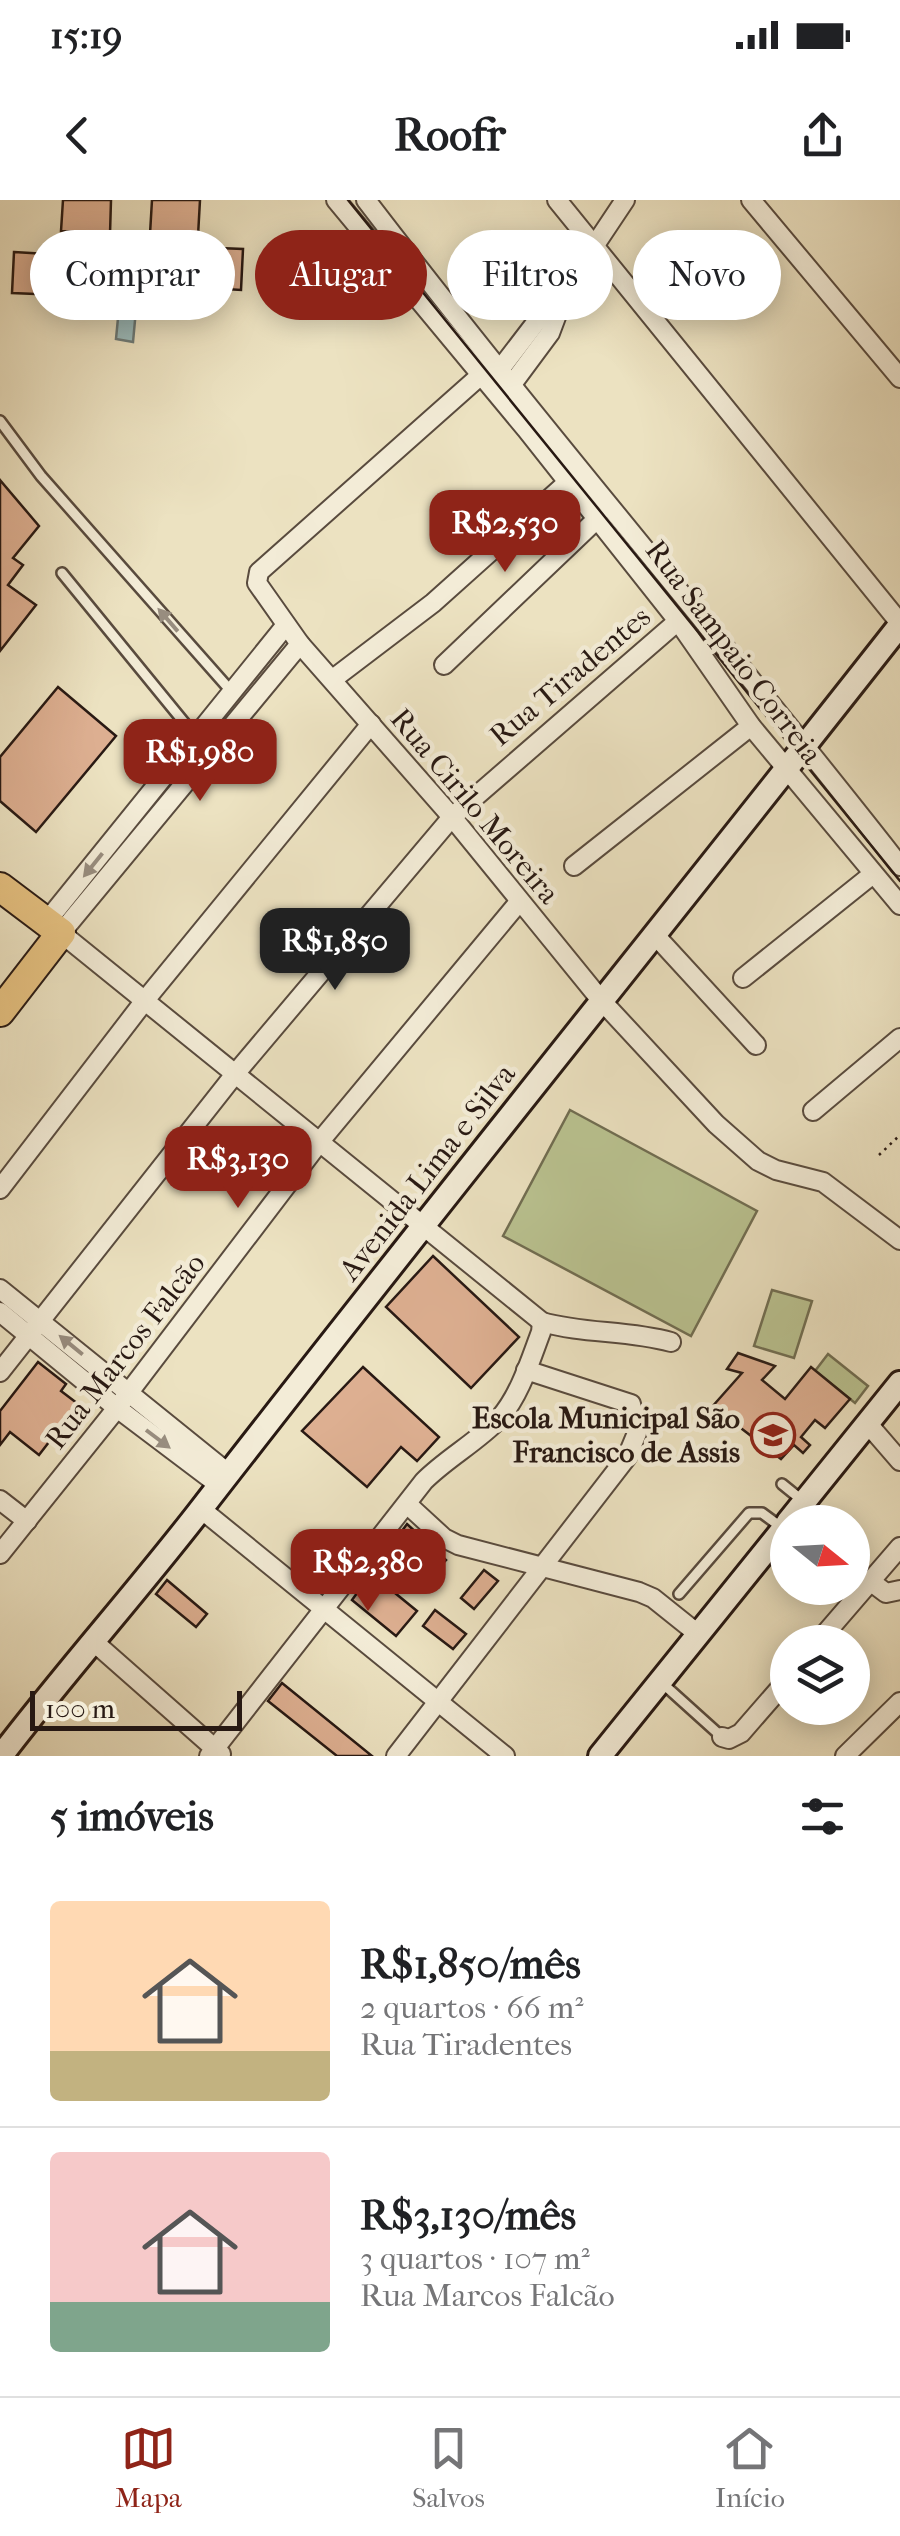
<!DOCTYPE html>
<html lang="pt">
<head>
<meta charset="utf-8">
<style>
  body { margin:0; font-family:"IM FELL French Canon",serif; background:#f2f2f2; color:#202124; height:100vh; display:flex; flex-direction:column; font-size:38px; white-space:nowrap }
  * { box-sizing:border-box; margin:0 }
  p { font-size:32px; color:#757577 }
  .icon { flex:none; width:55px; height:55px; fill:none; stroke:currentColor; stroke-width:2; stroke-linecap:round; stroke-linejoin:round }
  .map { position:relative; height:1556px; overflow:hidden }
  .panel { display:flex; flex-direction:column; background:#fff; flex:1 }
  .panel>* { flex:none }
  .guide { position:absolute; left:30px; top:30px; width:840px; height:90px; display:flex; gap:20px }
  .needle { width:65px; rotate:108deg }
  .controls { position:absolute; left:770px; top:1305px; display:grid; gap:20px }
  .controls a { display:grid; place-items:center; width:100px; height:100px; border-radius:50%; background:#fff; box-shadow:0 5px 25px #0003; font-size:50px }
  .scale { position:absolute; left:30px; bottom:25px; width:212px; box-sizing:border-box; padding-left:10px; border:5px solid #281913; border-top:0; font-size:28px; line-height:35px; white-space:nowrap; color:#281913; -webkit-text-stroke:8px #f3ecd7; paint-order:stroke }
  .price { position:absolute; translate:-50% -85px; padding:0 22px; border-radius:20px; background:#8f2418; color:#fff; font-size:32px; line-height:65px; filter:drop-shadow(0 2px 5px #0008) }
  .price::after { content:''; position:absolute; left:50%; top:60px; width:30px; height:22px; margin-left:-15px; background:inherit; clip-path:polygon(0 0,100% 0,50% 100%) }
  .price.active { background:#222; color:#fff }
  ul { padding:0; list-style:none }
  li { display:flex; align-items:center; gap:30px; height:250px; padding:0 50px }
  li+li { border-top:2px solid #e0e0e0 }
  li span { display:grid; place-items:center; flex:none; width:280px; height:200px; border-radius:10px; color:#555 }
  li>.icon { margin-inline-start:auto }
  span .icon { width:120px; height:120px; fill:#fffc; stroke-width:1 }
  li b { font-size:42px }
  h2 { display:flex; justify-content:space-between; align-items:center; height:120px; padding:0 50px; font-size:42px }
  .chip { padding:0 35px; border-radius:45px; background:#fff; box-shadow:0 5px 25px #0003; font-size:35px; line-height:90px }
  .chip.active { background:#8f2418; color:#fff }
  .status { display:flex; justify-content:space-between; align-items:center; height:70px; padding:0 50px; background:#fff; direction:ltr }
  .status svg { height:28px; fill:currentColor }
  header { display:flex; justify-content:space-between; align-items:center; height:130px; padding:0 50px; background:#fff; font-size:45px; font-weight:700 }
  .tab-bar { display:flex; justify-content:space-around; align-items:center; height:140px; border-top:2px solid #e0e0e0; background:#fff; font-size:28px; color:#757577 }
  .tab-bar a { display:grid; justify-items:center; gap:5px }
  .tab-bar .active { color:#8f2418 }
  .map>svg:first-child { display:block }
  .green { fill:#bac391; stroke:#716e52; stroke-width:2.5 }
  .water { fill:#9cbcbc; stroke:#6e7b78; stroke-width:2.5 }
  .building { fill:#ddaf91; stroke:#281913; stroke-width:2.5 }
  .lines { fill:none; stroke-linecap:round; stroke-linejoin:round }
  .lane-casing { stroke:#594b3e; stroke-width:14 }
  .street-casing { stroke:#594b3e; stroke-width:22 }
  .secondary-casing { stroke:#281913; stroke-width:28 }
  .primary-casing { stroke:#281913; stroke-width:32 }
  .path { stroke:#281913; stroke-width:2.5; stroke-dasharray:2.5 5; stroke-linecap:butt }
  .lane { stroke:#f3ecd7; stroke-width:9 }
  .street { stroke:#f3ecd7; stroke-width:18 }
  .secondary { stroke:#f3ecd7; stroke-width:22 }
  .primary { stroke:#e6c180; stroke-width:28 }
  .tram { stroke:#281913; stroke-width:2.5 }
  .oneway { fill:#988d7f }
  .labels { text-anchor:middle; stroke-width:9; stroke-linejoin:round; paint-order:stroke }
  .street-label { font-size:30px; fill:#281913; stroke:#f3ecd7 }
  .poi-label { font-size:30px; font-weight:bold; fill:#281913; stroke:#f3ecd7; text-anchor:end }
</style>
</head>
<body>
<div class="status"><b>15:19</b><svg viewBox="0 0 49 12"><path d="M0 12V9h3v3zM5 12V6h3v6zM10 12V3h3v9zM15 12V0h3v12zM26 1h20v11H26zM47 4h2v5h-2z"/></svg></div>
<header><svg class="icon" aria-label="back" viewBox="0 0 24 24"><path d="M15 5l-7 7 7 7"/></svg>Roofr<svg class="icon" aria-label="share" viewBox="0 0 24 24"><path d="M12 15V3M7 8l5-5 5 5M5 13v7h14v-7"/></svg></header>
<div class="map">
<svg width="900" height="1556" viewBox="0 0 900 1556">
  <rect width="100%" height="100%" fill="#ece2c1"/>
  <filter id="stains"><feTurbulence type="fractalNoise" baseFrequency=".002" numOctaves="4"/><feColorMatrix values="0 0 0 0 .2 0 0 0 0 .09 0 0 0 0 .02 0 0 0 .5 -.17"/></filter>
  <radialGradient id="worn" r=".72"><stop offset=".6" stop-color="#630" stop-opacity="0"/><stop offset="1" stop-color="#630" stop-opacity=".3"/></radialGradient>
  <!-- green -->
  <g class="green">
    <path d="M570,910L757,1011L691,1136L503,1036Z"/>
    <path d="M772,1090L812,1101L794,1158L754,1146Z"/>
    <path d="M828,1154L868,1186L855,1203L815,1171Z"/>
  </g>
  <!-- water -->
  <path class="water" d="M121,87L138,88L133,142L116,139Z"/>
  <!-- building -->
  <g class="building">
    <path d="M63,0H111L110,34L61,31Z"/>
    <path d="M152,0H200L198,36L150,34Z"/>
    <path d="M194,47L243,49L241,90L193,87Z"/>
    <path d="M14,52L63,55L60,95L12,93Z"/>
    <path d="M0,280L39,326L13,358L23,365L8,385L36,405L0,451Z"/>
    <path d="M58,487L116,536L36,632L0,601V557Z"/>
    <path d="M433,1056L519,1137L471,1188L386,1107Z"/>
    <path d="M738,1153L775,1166L762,1180L785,1199L811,1167L850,1199L825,1228L815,1220L801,1237L810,1245L803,1253L794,1245L781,1259L729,1219L719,1230L703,1217L742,1173L727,1169Z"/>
    <path d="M38,1162L66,1184L61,1191L86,1210L74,1225L66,1220L39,1255L10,1232L0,1245V1211Z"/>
    <path d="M363,1167L439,1237L417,1261L401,1247L367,1287L302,1231Z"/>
    <path d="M407,1324L446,1360L424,1383L412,1372L395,1393L417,1411L396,1436L352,1400Z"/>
    <path d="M484,1370L498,1381L474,1409L461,1398Z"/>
    <path d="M167,1380L207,1414L196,1427L156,1394Z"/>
    <path d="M435,1410L466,1434L453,1449L423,1426Z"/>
    <path d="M282,1483L372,1556H337L268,1501Z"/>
  </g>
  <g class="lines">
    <defs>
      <g id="lane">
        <path d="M0,221L41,276L231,491"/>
        <path d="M62,373L196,537"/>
        <path d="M782,1284L803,1301"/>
        <path d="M679,1394L749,1313H762L781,1327"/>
        <path d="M661,1482L722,1537"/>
      </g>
      <g id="street">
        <path d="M336,0L526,229L678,421L751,526L900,705"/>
        <path d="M366,0C539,226 725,442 900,666"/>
        <path d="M557,0L900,423"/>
        <path d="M751,0L900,178"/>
        <path d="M498,172L593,48L625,0"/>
        <path d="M481,175L259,372L257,383L300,444L452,617L600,799L716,924L758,961L776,970L823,982L900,1040"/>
        <path d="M510,187L550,133L565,93"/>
        <path d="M300,444L61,733L542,1122C584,1134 628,1130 671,1142"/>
        <path d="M444,465L598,318"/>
        <path d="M333,479L433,403L567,283"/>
        <path d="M574,666L751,526"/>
        <path d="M47,721L286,425"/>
        <path d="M654,734L756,845"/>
        <path d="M743,778L873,674"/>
        <path d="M813,911L900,838"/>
        <path d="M0,989L146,799L371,524"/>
        <path d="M0,1089L228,1273"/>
        <path d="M0,1112L117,1208L219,1285"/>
        <path d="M0,1172L235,874L452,617L678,421"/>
        <path d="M868,1224L900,1261"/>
        <path d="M0,1300L27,1321"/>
        <path d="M407,1304L444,1338L458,1345L639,1392L653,1398L698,1434"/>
        <path d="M201,1309L505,1556"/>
        <path d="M0,1354L117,1208L321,940L519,702"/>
        <path d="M870,1381L886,1393L900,1390"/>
        <path d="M94,1442L221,1554"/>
        <path d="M818,1442L900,1347"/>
        <path d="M722,1537L729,1539L741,1533L788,1479"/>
        <path d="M209,1556L424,1281C447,1258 477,1242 499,1219C520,1195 530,1161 541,1132L542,1122"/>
        <path d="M396,1556L627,1257L637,1233L631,1204L526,1170"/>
        <path d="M845,1556L900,1502"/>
      </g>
      <g id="secondary">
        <path d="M788,1322L900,1183"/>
        <path d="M1,1556C65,1472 136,1393 201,1309C431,1012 668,720 900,425"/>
        <path d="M600,1556L788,1323"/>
      </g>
      <path id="primary" d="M0,687L61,733L0,812"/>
    </defs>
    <!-- lane casing -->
    <use href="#lane" class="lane-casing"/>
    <!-- street casing -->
    <use href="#street" class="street-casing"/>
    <!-- secondary casing -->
    <use href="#secondary" class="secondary-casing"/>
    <!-- primary casing -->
    <use href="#primary" class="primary-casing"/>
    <!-- path -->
    <path class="path" d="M879,955L900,935"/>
    <!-- lane -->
    <use href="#lane" class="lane"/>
    <!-- street -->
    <use href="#street" class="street"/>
    <!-- secondary -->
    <use href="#secondary" class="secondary"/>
    <!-- primary -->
    <use href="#primary" class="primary"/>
    <!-- tram -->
    <path class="tram" d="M348,0L900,681"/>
  </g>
  <!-- one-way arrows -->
  <defs><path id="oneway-solid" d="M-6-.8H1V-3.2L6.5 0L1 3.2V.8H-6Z" transform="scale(2.5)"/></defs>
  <g class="oneway">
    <use href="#oneway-solid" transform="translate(168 420) rotate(-131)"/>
    <use href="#oneway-solid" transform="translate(93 665) rotate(129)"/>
    <use href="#oneway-solid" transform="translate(71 1145) rotate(-141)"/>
    <use href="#oneway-solid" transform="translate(158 1239) rotate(37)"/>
  </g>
  <!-- icons -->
  <defs>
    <symbol id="school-ring" viewBox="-11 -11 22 22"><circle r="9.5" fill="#f3ecd7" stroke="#8f2418" stroke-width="1.5"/><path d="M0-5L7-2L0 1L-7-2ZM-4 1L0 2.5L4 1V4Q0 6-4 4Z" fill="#8f2418"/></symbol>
  </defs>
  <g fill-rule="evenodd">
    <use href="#school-ring" x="748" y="1210" width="50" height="50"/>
  </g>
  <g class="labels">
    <!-- street labels -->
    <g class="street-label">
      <text transform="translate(734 452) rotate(53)" y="10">Rua Sampaio Correia</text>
      <text transform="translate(570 476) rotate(-40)" y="10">Rua Tiradentes</text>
      <text transform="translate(475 606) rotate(50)" y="10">Rua Cirilo Moreira</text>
      <text transform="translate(427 972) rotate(-52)" y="10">Avenida Lima e Silva</text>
      <text transform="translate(125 1151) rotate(-52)" y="10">Rua Marcos Falcão</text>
    </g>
    <!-- poi labels -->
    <g class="poi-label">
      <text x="740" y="1228">Escola Municipal São<tspan x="740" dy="34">Francisco de Assis</tspan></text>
    </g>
  </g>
  <rect width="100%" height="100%" filter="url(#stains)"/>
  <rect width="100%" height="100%" fill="url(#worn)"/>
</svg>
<div class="controls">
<a><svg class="needle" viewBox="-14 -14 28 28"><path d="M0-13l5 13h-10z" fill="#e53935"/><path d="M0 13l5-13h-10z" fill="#757577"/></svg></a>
<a><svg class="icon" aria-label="layers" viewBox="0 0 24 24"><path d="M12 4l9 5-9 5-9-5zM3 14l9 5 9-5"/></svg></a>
</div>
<div class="scale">100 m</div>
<b class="price" style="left:505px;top:375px">R$2,530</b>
<b class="price" style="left:200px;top:604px">R$1,980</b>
<b class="price active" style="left:335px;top:793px">R$1,850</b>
<b class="price" style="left:238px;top:1011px">R$3,130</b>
<b class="price" style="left:368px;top:1414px">R$2,380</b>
<div class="guide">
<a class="chip">Comprar</a>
<a class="chip active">Alugar</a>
<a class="chip">Filtros</a>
<a class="chip">Novo</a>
</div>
</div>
<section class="panel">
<h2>5 imóveis<svg class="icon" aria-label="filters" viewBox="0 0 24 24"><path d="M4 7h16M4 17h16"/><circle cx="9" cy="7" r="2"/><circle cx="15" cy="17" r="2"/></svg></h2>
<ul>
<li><span style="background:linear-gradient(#ffd9b3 75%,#c2b280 0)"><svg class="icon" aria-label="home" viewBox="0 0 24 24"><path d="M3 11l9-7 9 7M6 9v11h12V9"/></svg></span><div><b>R$1,850/mês</b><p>2 quartos · 66 m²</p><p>Rua Tiradentes</p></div></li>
<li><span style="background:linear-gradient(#f6c9c9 75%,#7fa58c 0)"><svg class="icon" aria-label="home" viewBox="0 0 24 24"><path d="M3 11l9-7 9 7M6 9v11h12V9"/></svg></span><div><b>R$3,130/mês</b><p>3 quartos · 107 m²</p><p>Rua Marcos Falcão</p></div></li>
</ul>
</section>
<nav class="tab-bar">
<a class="active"><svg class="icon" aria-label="map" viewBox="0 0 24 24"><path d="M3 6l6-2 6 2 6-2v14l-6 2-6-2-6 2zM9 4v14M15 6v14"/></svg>Mapa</a>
<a><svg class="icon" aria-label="saved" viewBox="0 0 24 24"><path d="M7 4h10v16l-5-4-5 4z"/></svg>Salvos</a>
<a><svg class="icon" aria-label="home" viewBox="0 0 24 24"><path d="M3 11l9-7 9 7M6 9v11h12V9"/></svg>Início</a>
</nav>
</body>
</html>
